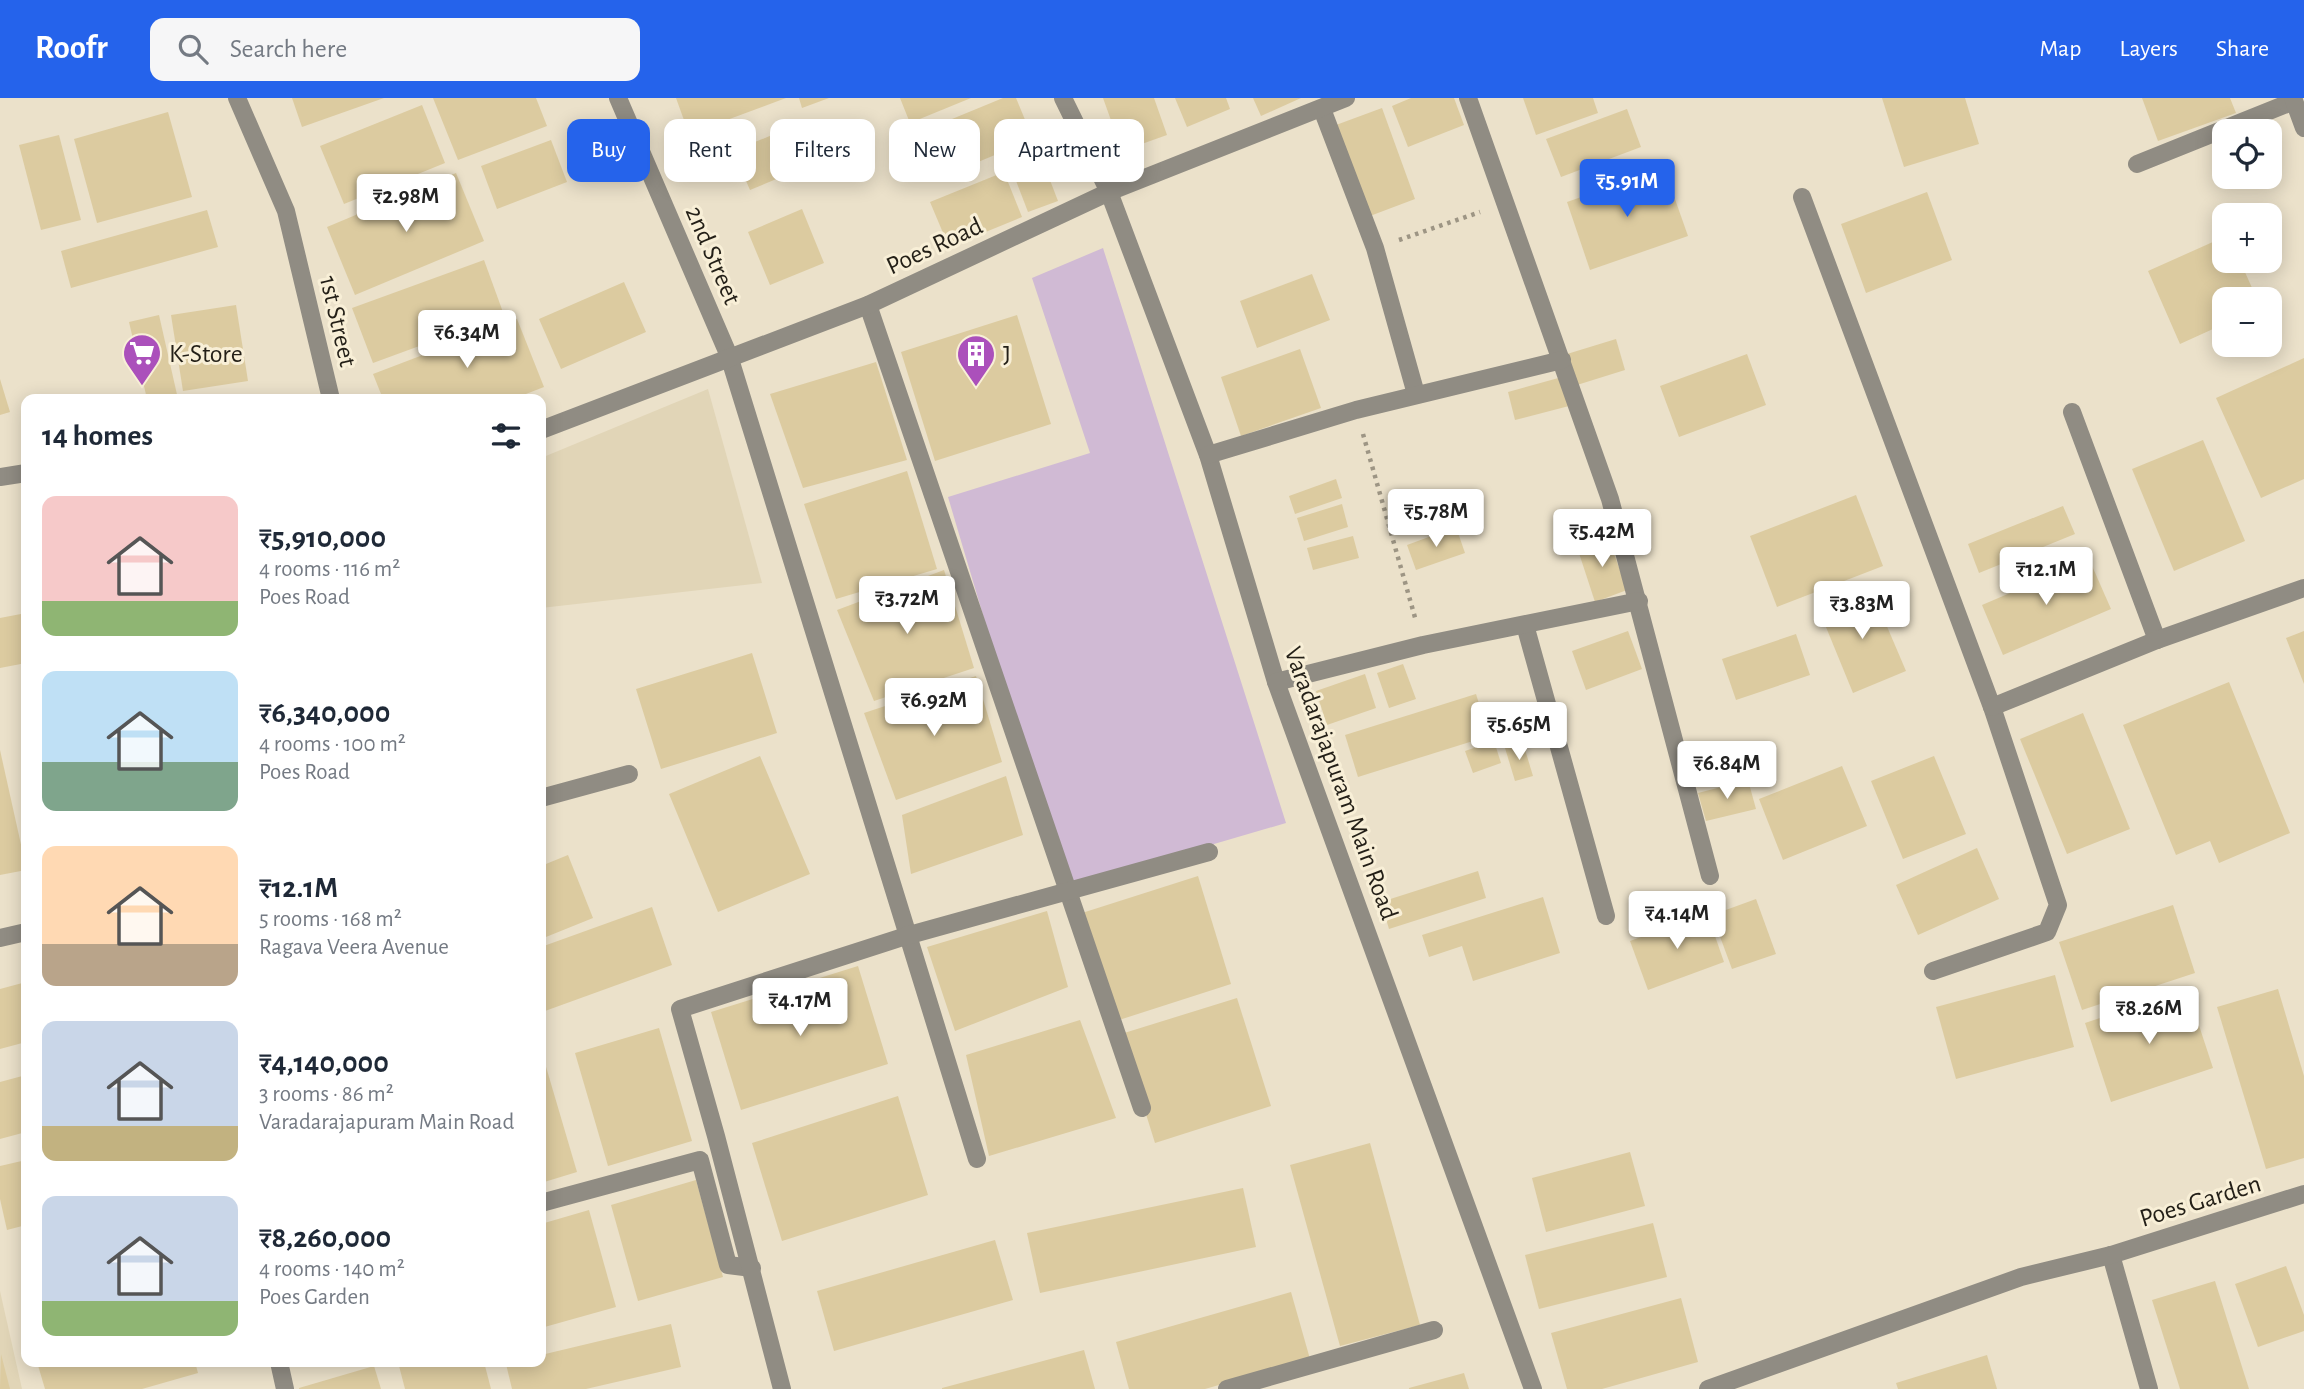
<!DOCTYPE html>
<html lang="en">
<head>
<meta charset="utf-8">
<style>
  body { margin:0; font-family:"Alegreya Sans",sans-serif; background:#f6f6f7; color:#1f2937; height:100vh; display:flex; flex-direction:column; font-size:26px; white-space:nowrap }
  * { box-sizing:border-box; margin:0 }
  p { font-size:23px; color:#747a83 }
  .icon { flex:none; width:38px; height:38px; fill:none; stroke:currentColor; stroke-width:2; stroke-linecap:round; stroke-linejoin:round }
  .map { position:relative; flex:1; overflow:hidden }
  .details { position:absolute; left:21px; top:296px; width:525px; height:973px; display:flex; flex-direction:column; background:#fff; border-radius:14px; box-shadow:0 4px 18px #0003 }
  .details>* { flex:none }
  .guide { position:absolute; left:567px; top:21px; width:665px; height:63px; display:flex; gap:14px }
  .buttons { position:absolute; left:2212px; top:21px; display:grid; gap:14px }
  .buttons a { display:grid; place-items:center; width:70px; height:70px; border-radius:14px; background:#fff; box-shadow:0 4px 18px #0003; font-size:35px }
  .price { position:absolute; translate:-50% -60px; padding:0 16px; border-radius:7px; background:#fff; color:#222; font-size:23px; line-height:46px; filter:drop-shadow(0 2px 4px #0008) }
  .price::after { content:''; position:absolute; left:50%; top:42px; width:21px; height:16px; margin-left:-10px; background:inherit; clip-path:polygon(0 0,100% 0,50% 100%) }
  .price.current { background:#2563eb; color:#fff }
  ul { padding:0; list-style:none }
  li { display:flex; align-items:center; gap:21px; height:175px; padding:0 21px }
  li span { display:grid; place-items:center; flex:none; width:196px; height:140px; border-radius:14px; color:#555 }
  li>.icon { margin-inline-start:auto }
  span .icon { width:84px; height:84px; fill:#fffc; stroke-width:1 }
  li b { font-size:30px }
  h2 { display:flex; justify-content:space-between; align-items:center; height:84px; padding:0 21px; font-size:30px }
  .tag { padding:0 24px; border-radius:14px; background:#fff; box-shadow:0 4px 18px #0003; font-size:24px; line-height:63px }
  .tag.current { background:#2563eb; color:#fff }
  header { display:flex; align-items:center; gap:42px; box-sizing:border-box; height:98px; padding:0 35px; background:#2563eb; color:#fff }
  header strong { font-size:33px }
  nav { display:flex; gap:38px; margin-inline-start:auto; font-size:24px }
  .search { width:490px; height:63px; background:#f6f6f7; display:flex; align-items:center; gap:18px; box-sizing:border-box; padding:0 24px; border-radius:14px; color:#747a83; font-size:26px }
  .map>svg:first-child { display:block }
  .built { fill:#e1d5b7 }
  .green { fill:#d0bad4 }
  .building { fill:#dccba0 }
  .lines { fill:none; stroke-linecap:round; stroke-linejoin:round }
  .path { stroke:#9d9584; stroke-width:4.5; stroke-dasharray:3.5 5; stroke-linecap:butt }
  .service { stroke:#908c83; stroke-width:18 }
  .minor { stroke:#908c83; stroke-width:18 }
  .labels { text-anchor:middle; stroke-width:6; stroke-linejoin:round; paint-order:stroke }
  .street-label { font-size:26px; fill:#231f17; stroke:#f8efd7 }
  .poi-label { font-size:26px; fill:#231f17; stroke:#f8efd7; text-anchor:start }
</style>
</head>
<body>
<header>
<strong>Roofr</strong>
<div class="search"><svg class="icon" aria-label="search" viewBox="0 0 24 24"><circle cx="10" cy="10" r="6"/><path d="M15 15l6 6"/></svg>Search here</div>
<nav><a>Map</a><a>Layers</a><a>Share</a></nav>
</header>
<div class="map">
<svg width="2304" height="1291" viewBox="0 0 2304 1291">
  <rect width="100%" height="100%" fill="#ebe1ca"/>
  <!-- built -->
  <g class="built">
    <path d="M708,291L762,485L541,510V360Z"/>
    <path d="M0,1193L22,1291H0Z"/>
  </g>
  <!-- green -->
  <path class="green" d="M1103,150L1286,725L1064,790L948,399L1090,355L1032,180Z"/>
  <!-- building -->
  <g class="building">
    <path d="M292,0H384L302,29Z"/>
    <path d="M433,0H536L547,28L458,62Z"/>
    <path d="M676,0H786L689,36Z"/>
    <path d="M799,0H829L802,10Z"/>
    <path d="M900,0H971L910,25Z"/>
    <path d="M1003,0H1016L1033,41L971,67L952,21Z"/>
    <path d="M1103,0H1154L1167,37L1122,53Z"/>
    <path d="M1175,0H1226L1230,11L1187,29Z"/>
    <path d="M1253,0H1301L1261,18Z"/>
    <path d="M1411,0H1454L1464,27L1408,49L1392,8Z"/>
    <path d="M1523,0H1593L1598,15L1536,37Z"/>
    <path d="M1882,0H1965L1979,46L1904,69Z"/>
    <path d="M2142,0H2230L2236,15L2158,43Z"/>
    <path d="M422,7L445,65L344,106L320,48Z"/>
    <path d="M1382,10L1415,101L1370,118L1336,27Z"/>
    <path d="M1627,11L1641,49L1561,79L1546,41Z"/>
    <path d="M168,14L192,99L97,125L74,41Z"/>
    <path d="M777,35L793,74L750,92L733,53Z"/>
    <path d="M59,37L81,122L41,132L19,47Z"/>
    <path d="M551,42L567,84L497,111L481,68Z"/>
    <path d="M1038,51L1058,103L1028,114L1008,62Z"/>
    <path d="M1664,70L1688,138L1590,172L1567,104Z"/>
    <path d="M1004,74L1022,119L949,149L930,104Z"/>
    <path d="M456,75L484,143L355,197L327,129Z"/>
    <path d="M1927,94L1952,162L1866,195L1841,126Z"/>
    <path d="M802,111L824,165L770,187L748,134Z"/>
    <path d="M207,112L218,149L71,190L61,153Z"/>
    <path d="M2224,139V163H2240L2257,201H2224V226L2180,246L2148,173Z"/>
    <path d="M484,162L504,217L373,265L352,210Z"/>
    <path d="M1312,176L1330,222L1257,250L1240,203Z"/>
    <path d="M624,184L646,234L561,271L539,221Z"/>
    <path d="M236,207L248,283L183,293L171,217Z"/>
    <path d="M159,217L178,301H147L129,224Z"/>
    <path d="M1017,217L1051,326L935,363L901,254Z"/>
    <path d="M517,221L544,289L513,301H383L373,276Z"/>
    <path d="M1616,241L1625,272L1577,287L1567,256Z"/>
    <path d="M1300,251L1321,310L1241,338L1221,279Z"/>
    <path d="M1747,256L1766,307L1679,339L1660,288Z"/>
    <path d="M2304,260V381L2261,400L2216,300Z"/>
    <path d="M876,264L907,362L803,390L770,296Z"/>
    <path d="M1562,279L1569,308L1515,322L1508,294Z"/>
    <path d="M0,281L10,314L0,317Z"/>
    <path d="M2203,342L2245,443L2174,473L2132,371Z"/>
    <path d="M907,373L937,471L836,501L804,406Z"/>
    <path d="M1336,381L1342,400L1295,416L1289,398Z"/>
    <path d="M1856,397L1883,468L1777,509L1750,438Z"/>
    <path d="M1342,406L1348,429L1304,443L1297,420Z"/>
    <path d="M2063,408L2075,436L1979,475L1968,446Z"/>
    <path d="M1456,429L1465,455L1416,472L1407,447Z"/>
    <path d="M1353,438L1359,460L1313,472L1307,450Z"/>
    <path d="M1608,439L1627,492L1595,504L1577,449Z"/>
    <path d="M2089,461L2111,511L2003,557L1982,507Z"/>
    <path d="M944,472L974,570L874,603L837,512Z"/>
    <path d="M1871,491L1906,573L1853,595L1819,512Z"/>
    <path d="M26,515V565L0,570V520Z"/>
    <path d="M1628,533L1642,571L1586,592L1572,553Z"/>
    <path d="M2304,533V586L2286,540Z"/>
    <path d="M1796,536L1810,577L1736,602L1722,561Z"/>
    <path d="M752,555L777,635L661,671L636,591Z"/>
    <path d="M1403,566L1416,601L1389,610L1377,575Z"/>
    <path d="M1365,576L1376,610L1327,627L1316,593Z"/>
    <path d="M976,578L1002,664L896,702L864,615Z"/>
    <path d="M2229,584L2290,735L2219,765L2210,743L2176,757L2123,627Z"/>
    <path d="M1476,596L1489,638L1358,679L1345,637Z"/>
    <path d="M2083,615L2130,731L2067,756L2020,641Z"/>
    <path d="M1494,643L1501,665L1473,675L1465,653Z"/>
    <path d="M1523,645L1533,678L1515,683L1505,650Z"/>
    <path d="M0,652L26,769V772L0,777Z"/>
    <path d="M760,658L810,776L718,814L669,696Z"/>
    <path d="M1934,658L1966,736L1903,761L1871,683Z"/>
    <path d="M1842,668L1867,728L1783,762L1759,701Z"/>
    <path d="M1006,678L1023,737L911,776L902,717Z"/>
    <path d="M1748,682L1756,711L1706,723L1698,695Z"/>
    <path d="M1977,750L1999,801L1918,837L1896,787Z"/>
    <path d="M568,757L593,820L541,841V768Z"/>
    <path d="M1478,773L1486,800L1389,831L1381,804Z"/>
    <path d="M1198,778L1231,886L1116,923L1082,815Z"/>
    <path d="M1543,799L1560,855L1473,883L1462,848L1429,859L1422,837Z"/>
    <path d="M1756,801L1776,856L1732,871L1712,817Z"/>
    <path d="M2173,807L2195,875L2082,912L2059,844Z"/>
    <path d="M652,809L672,867L545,913L541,902V849Z"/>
    <path d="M1047,813L1068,889L955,933L927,849Z"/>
    <path d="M1707,815L1724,864L1648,892L1630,843Z"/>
    <path d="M858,868L888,966L741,1012L711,914Z"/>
    <path d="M2055,877L2074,949L1956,981L1936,909Z"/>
    <path d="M26,884V944L0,951V891Z"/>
    <path d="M2187,891L2213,970L2111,1004L2085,925Z"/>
    <path d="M2278,891L2304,978V1060L2266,1071L2217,909Z"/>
    <path d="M1237,900L1271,1008L1155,1045L1121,936Z"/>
    <path d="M1080,922L1116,1020L989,1058L966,957Z"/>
    <path d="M659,930L692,1043L608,1068L575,955Z"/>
    <path d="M544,962L577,1074L541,1085V963Z"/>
    <path d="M26,977V1034L0,1041V984Z"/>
    <path d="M898,998L928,1097L782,1143L752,1045Z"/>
    <path d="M1370,1045L1420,1227L1340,1248L1290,1067Z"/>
    <path d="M1630,1054L1645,1108L1546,1134L1532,1080Z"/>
    <path d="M26,1062V1127L7,1132L0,1101V1068Z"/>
    <path d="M696,1082L723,1179L638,1203L611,1107Z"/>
    <path d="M1243,1090L1256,1149L1040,1195L1027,1135Z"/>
    <path d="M589,1112L616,1209L541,1230V1126Z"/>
    <path d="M1653,1125L1667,1179L1539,1211L1525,1157Z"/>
    <path d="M995,1142L1013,1202L834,1253L817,1193Z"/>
    <path d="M2286,1168L2304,1217V1233L2258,1249L2235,1186Z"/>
    <path d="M2215,1183L2249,1291H2180L2152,1202Z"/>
    <path d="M1291,1194L1310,1261L1205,1291H1129L1116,1244Z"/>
    <path d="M1681,1200L1698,1264L1602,1291H1567L1551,1235Z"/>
    <path d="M671,1226L681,1269L586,1291H512L506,1266L541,1264V1257Z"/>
    <path d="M1084,1252L1095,1291H942V1290Z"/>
    <path d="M1,1256L10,1291H0Z"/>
    <path d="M1987,1257L1997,1291H1898L1896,1285Z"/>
    <path d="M37,1264H195L198,1275L142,1291H45Z"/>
    <path d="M398,1264H484L491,1291H405Z"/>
    <path d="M374,1268L381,1291H299V1290Z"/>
    <path d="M1464,1275L1469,1291H1409V1290Z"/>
  </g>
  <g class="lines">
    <!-- path -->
    <g class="path">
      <path d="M1399,142L1480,114"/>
      <path d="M1363,336L1416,523"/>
    </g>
    <!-- service -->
    <g class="service">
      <path d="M2137,66L2294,3"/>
      <path d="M541,1105L700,1062L728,1167L752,1170"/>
    </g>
    <!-- minor -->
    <g class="minor">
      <path d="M237,0L286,113L331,301"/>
      <path d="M618,0L729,258L977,1061"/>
      <path d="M1063,0L1109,94L1208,357L1276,584L1533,1291"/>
      <path d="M1468,0L1610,401L1710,778"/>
      <path d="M2293,0L2304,30"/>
      <path d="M1322,11L1375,150L1416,296"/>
      <path d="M1802,99L1992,609L2058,807L2047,834L1933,873"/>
      <path d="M868,207L1142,1010"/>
      <path d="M2072,314L2157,542"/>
      <path d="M541,332L868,207L1109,94L1346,0"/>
      <path d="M1208,357L1356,312L1562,262"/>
      <path d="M0,379L26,375"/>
      <path d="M1525,527L1606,818"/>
      <path d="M1276,584L1423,547L1639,503"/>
      <path d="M1992,609L2157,542L2304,490"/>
      <path d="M541,700L629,676"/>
      <path d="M0,840L26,834"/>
      <path d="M2111,1157L2149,1291"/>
      <path d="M279,1264L285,1291"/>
      <path d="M782,1291L716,1038L680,911L906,838L1209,754"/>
      <path d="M1227,1291L1434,1232"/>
      <path d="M1708,1291L2021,1179L2111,1157L2304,1096"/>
    </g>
  </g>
  <!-- icons -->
  <defs>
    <symbol id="supermarket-pin" viewBox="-11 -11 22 30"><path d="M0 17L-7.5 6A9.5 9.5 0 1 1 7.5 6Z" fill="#ab50bb" stroke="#f8efd7"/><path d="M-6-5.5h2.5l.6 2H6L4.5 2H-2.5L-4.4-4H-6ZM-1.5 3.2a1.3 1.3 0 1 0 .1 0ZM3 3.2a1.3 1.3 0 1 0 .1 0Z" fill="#fff"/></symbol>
    <symbol id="building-pin" viewBox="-11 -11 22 30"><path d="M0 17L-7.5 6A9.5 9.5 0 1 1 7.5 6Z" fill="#ab50bb" stroke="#f8efd7"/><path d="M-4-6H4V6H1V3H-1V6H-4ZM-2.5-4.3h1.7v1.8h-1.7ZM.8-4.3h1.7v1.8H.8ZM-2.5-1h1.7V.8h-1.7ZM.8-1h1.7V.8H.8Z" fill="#fff"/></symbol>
  </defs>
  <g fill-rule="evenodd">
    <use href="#supermarket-pin" x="120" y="233" width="44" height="60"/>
    <use href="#building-pin" x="954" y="234" width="44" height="60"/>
  </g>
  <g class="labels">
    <!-- street labels -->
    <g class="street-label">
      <text transform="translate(934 147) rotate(-25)" y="9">Poes Road</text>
      <text transform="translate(714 157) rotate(67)" y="9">2nd Street</text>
      <text transform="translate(339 223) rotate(77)" y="9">1st Street</text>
      <text transform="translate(1342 685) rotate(70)" y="9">Varadarajapuram Main Road</text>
      <text transform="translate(2200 1102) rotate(-17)" y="9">Poes Garden</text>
    </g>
    <!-- poi labels -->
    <g class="poi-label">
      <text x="169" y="264">K-Store</text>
      <text x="1003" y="265">J</text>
    </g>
  </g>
</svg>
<div class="buttons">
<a><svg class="icon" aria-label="locate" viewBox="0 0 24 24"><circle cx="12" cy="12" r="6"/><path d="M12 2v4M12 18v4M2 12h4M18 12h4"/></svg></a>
<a>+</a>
<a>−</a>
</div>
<b class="price current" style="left:1627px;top:121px">₹5.91M</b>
<b class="price" style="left:406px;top:136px">₹2.98M</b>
<b class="price" style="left:467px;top:272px">₹6.34M</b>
<b class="price" style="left:1436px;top:451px">₹5.78M</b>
<b class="price" style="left:1602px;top:471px">₹5.42M</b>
<b class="price" style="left:2046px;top:509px">₹12.1M</b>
<b class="price" style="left:907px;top:538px">₹3.72M</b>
<b class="price" style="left:1862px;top:543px">₹3.83M</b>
<b class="price" style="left:934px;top:640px">₹6.92M</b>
<b class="price" style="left:1519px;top:664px">₹5.65M</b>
<b class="price" style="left:1727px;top:703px">₹6.84M</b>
<b class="price" style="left:1677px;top:853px">₹4.14M</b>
<b class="price" style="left:800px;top:940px">₹4.17M</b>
<b class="price" style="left:2149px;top:948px">₹8.26M</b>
<div class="guide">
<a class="tag current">Buy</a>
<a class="tag">Rent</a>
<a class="tag">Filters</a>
<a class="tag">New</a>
<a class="tag">Apartment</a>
</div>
<section class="details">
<h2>14 homes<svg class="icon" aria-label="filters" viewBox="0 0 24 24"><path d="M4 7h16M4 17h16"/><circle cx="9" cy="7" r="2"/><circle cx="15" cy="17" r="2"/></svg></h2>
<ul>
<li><span style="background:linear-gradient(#f6c9c9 75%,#8fb573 0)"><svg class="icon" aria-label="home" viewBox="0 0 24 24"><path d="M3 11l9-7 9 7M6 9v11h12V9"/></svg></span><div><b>₹5,910,000</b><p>4 rooms · 116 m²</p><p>Poes Road</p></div></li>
<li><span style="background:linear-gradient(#bfe0f5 65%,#7fa58c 0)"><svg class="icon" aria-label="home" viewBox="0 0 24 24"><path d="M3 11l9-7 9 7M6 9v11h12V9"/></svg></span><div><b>₹6,340,000</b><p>4 rooms · 100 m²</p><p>Poes Road</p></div></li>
<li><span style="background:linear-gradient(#ffd9b3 70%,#b9a48a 0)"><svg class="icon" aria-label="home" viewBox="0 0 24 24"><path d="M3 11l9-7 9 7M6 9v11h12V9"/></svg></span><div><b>₹12.1M</b><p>5 rooms · 168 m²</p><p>Ragava Veera Avenue</p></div></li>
<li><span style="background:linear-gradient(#c9d6e8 75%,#c2b280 0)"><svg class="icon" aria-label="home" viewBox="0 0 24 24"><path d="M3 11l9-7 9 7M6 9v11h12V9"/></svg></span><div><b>₹4,140,000</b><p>3 rooms · 86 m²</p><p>Varadarajapuram Main Road</p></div></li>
<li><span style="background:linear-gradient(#c9d6e8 75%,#8fb573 0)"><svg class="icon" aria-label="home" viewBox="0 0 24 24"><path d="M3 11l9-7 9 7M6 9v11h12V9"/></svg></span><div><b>₹8,260,000</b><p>4 rooms · 140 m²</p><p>Poes Garden</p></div></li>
</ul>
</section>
</div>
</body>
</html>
